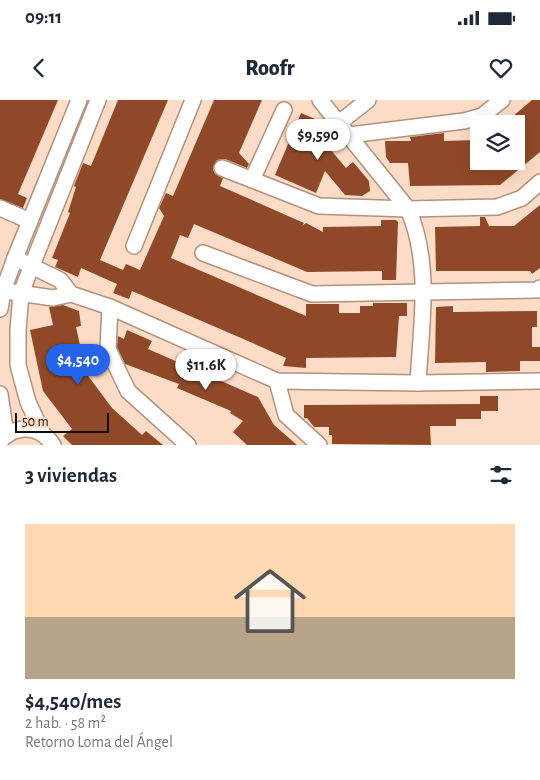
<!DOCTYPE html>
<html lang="es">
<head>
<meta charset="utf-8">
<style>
  body { margin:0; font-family:"Alegreya Sans",sans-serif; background:#f2f2f3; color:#1f2937; height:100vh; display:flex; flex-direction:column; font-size:19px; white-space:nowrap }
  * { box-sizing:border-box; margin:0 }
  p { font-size:16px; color:#747a83 }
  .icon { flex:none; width:28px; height:28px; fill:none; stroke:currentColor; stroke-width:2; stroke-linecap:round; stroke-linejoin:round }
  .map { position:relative; height:345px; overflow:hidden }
  .side { display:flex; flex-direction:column; background:#fff; flex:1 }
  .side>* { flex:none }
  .tools { position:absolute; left:470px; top:15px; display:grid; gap:10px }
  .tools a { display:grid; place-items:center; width:55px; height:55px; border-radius:0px; background:#fff; box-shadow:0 5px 20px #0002; font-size:25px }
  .scale { position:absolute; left:15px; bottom:12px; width:94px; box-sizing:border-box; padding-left:5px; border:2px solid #170c05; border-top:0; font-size:14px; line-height:18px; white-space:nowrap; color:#170c05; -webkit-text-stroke:4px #fcdcc6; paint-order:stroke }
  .price { position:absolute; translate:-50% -42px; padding:0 11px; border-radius:18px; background:#fff; color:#222; font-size:16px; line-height:32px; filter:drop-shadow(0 1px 2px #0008) }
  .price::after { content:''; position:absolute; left:50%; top:30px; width:15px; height:11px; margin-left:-8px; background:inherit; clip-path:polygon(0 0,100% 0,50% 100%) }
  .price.on { background:#2563eb; color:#fff }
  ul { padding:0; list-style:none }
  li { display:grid; align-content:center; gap:10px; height:265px; padding:0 25px }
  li+li { border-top:1px solid #e0e1e3 }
  li span { display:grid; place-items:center; height:155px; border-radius:0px; color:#555 }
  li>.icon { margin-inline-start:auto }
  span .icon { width:90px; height:90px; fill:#fffc; stroke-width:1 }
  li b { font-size:21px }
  h2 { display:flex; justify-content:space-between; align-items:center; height:60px; padding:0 25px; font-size:21px }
  .status { display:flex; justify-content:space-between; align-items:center; height:35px; padding:0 25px; background:#fff; direction:ltr }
  .status svg { height:14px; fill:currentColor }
  header { display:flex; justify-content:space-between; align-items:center; height:65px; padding:0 25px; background:#fff; font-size:22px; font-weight:800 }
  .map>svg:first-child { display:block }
  .building { fill:#904928 }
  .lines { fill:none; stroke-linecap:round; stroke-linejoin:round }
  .minor-casing { stroke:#b1927e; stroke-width:18 }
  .minor { stroke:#fff; stroke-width:15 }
</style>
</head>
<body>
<div class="status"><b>09:11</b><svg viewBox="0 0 49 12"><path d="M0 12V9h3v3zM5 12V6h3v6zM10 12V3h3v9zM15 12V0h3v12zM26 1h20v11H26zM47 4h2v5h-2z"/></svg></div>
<header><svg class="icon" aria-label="back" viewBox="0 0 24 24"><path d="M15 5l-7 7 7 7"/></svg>Roofr<svg class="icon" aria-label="heart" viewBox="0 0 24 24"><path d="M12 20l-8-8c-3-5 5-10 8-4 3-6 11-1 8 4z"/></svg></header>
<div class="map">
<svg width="540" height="345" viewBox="0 0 540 345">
  <rect width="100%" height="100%" fill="#fcdcc6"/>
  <!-- building -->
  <g class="building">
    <path d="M0,0H58L18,94L27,98L23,108L0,99Z"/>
    <path d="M118,0H168L100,160L123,170L126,164L140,170L164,116L159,108L166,93L173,96L214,0H262L239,53L249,64L247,68L225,59L217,60L213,69L215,74L223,78L220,86L304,123L302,126L306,123L323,132V127L381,126V120H396L398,122L396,180H382V171L307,172L194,124L188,138L180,135L171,158L306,216V204H339V213H360V206H373V203H407V216H399L396,257L306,258V268L283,266L286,258L248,241L132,191L129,199L113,193L117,184L81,168L78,177L55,167L58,160L52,158L70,113L68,112L76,87L74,86L83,63L91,66Z"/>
    <path d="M532,0H540V52L500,85L410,86L408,63H390L386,57L385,41H411L410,37L444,33V41L477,40L478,61H516V55L519,52L516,49V24H510L507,21Z"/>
    <path d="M301,13L315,19L335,45L330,49L346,68L353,62L369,81L370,91L362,96L345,95L325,71L316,93L275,75Z"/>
    <path d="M540,105V168L532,174L530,171H436L435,127L480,126V117H485L489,126H514Z"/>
    <path d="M63,205L79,211L81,226L76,227L86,273L112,308L142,335L146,331L163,345H72L63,336L72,329L43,291L30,230L53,225L49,207Z"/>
    <path d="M453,206V212L537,211V227H532V247H540V261H520V271L486,272V262L435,263L436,207Z"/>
    <path d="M127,230L152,241L148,249L258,297L274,325L297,345H247L233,332L243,321L230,313L231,311L177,288L179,284L125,264L117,247L118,236L124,239Z"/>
    <path d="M480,296H498V311H481V319H456V326H430L431,345L332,344V335H329V327H314L307,318H304V305L480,304Z"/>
  </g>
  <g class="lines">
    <defs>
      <g id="minor">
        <path d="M320,0L408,109C432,164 421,225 418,283"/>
        <path d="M339,23L368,0"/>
        <path d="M349,35L464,21L482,16L502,0"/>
        <path d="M222,68L319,106L408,109L497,107L522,98L540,82"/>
        <path d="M252,80L284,10"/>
        <path d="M0,108L30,121"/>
        <path d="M134,146L193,0"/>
        <path d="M203,153L312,194L537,190L540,188"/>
        <path d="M15,158L60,180L71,194L110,207L277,281L418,283L540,281"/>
        <path d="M12,192L53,198L71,194"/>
        <path d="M110,207L108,249L128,291L188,345"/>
        <path d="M0,209L3,191L15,158L79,0"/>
        <path d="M277,281L286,315L319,345"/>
        <path d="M0,294L6,335"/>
        <path d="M43,334L28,302L18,265V230L21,193L98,0"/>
        <path d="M0,341C16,324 40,325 53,345"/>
      </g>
    </defs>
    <!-- minor casing -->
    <use href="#minor" class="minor-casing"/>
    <!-- minor -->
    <use href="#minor" class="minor"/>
  </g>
</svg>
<div class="tools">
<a><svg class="icon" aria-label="layers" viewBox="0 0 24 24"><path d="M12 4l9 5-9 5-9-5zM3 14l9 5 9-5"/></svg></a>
</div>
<div class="scale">50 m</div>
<b class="price" style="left:318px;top:61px">$9,590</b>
<b class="price on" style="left:78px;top:286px">$4,540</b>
<b class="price" style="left:206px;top:291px">$11.6K</b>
</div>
<section class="side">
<h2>3 viviendas<svg class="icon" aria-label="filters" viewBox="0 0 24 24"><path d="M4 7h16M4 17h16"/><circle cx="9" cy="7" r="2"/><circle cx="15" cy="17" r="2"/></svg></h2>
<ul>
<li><span style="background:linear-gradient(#ffd9b3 60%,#b9a48a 0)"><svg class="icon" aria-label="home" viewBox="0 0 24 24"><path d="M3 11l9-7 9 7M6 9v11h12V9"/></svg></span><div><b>$4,540/mes</b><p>2 hab. · 58 m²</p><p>Retorno Loma del Ángel</p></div></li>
</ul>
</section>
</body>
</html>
